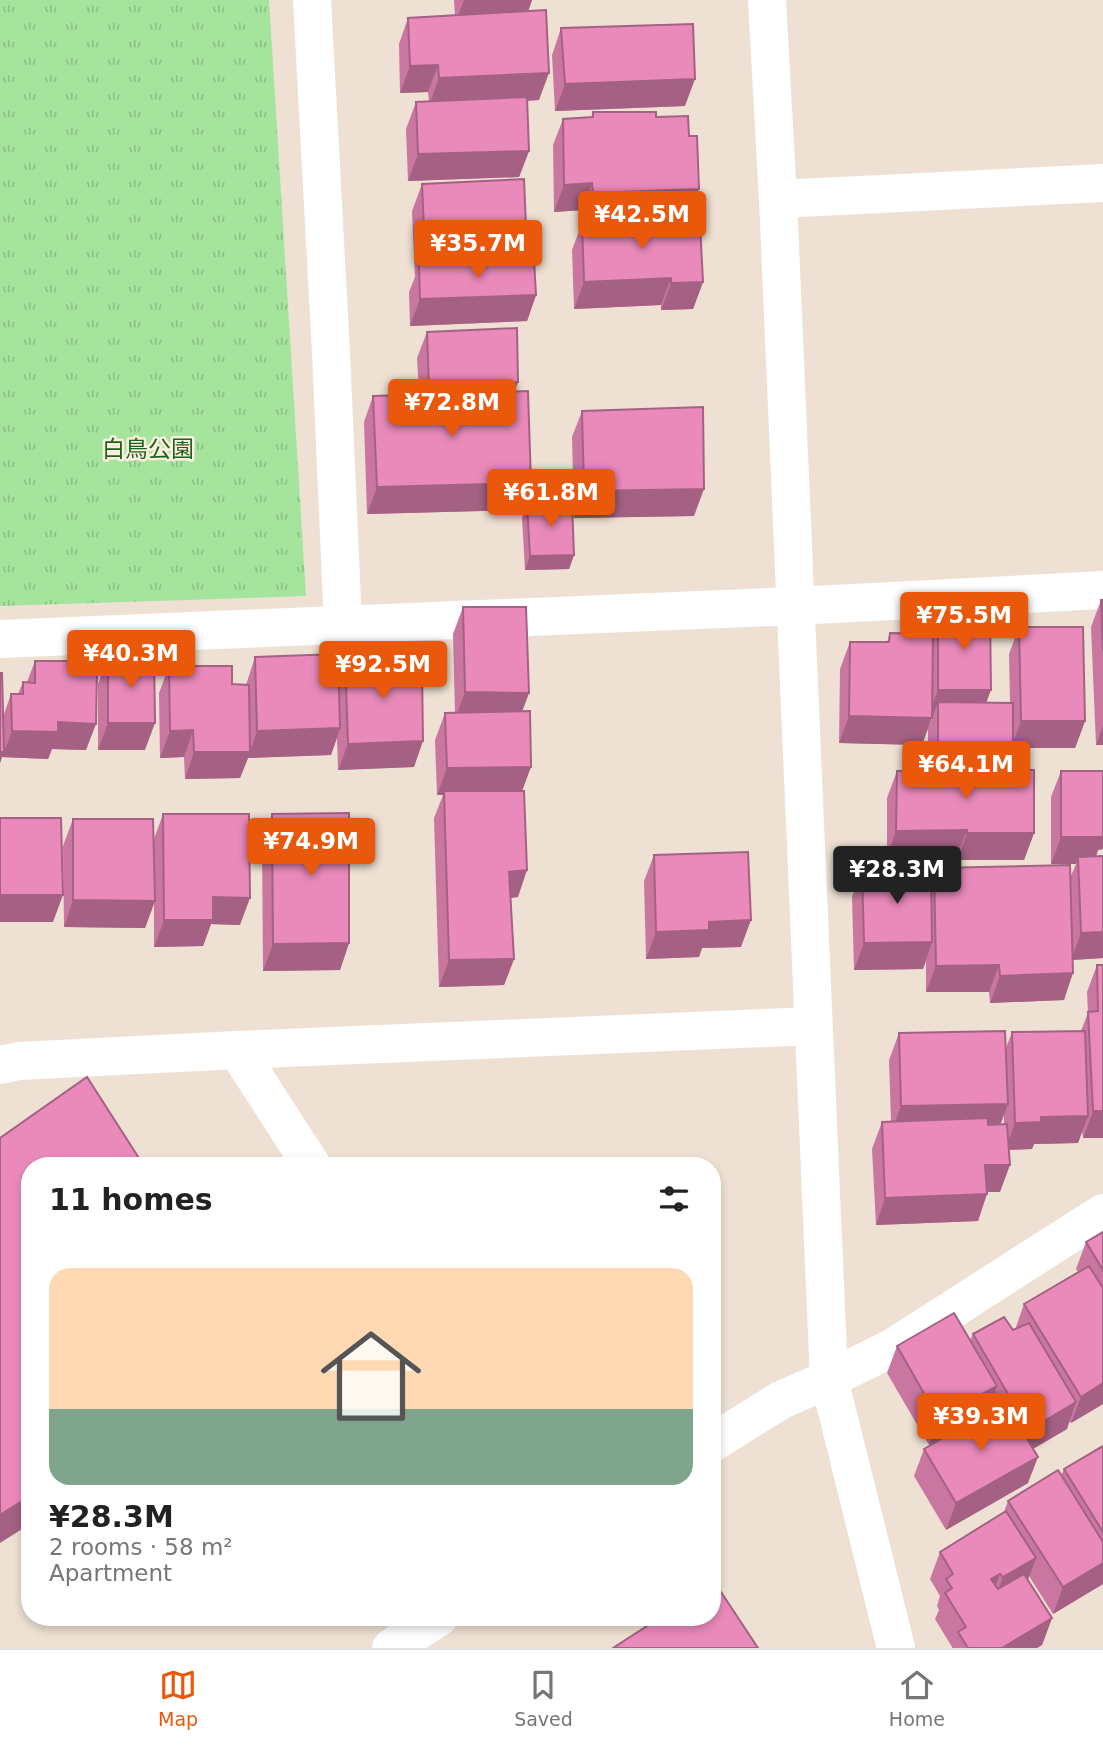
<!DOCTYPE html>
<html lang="en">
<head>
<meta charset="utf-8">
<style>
  body { margin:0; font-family:"DejaVu Sans","Noto Sans JP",sans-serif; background:#f6f6f6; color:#222; height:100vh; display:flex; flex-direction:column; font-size:26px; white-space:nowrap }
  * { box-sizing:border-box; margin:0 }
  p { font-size:23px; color:#767676 }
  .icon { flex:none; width:38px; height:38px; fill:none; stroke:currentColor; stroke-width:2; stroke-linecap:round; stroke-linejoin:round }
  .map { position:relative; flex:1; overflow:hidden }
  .panel { position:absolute; left:21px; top:1157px; width:700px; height:469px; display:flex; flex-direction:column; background:#fff; border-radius:28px; box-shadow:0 4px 10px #0003 }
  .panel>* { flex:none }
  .price { position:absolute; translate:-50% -60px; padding:0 16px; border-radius:7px; background:#ea580c; color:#fff; font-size:23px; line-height:46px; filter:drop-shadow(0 2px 4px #0008) }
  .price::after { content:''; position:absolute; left:50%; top:42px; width:21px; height:16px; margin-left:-10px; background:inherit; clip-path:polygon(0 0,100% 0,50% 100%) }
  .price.current { background:#222; color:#fff }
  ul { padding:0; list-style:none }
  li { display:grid; align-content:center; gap:14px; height:371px; padding:0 28px }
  li span { display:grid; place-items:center; height:217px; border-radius:21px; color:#555 }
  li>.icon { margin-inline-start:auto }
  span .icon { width:126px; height:126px; fill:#fffc; stroke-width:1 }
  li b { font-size:30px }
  h2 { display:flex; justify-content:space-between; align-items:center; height:84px; padding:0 28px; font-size:30px }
  .tabs { display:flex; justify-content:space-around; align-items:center; height:98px; border-top:2px solid #e0e0e0; background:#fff; font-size:19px; color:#767676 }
  .tabs a { display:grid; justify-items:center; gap:4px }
  .tabs .current { color:#ea580c }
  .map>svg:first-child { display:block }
  .park { fill:url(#park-tufts) }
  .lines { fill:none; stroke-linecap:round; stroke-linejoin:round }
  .minor { stroke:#fff; stroke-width:38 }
  .wall { fill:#c977a1; fill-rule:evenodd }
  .shaded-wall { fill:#a46183 }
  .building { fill:#ea8abb; stroke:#a46183; stroke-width:2 }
  .labels { text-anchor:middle; stroke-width:5; stroke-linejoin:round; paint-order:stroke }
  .park-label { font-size:23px; fill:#1d6217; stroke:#fbeee0 }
</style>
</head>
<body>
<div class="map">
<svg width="1103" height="1648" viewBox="0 0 1103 1648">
  <defs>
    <pattern id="park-tufts" width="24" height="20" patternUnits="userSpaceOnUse" patternTransform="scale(1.75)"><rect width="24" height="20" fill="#a5e49d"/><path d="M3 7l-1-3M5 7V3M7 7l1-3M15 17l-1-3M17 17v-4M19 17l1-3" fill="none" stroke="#8dc286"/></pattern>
  </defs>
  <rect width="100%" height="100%" fill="#eee1d3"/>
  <!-- park -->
  <path class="park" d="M0,0H269L306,596L0,606Z"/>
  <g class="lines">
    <!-- minor -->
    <g class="minor">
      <path d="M312,0L331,353L343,625"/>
      <path d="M767,0L778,199L829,1379L896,1648"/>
      <path d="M778,199L1103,183"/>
      <path d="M0,639L795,606L1103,590"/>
      <path d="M237,1050L312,1166"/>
      <path d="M0,1065L19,1061L237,1050L813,1026"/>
      <path d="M712,1443L781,1400L829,1379L892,1348L1103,1213"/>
      <path d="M391,1648L439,1617"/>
    </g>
  </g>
  <!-- wall -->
  <g class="wall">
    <path d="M454,0H532L528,11L539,100L527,101L529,151L519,177L408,181L406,129L416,102L429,101L428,92L400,93L399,44L408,18L455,15Z"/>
    <path d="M561,28L685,106L555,111L552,55Z"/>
    <path d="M593,112L656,117L689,216L583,220V210L554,212L553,145L563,119L591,117Z"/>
    <path d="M422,184L527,249L522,261L536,295L527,321L410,326L409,292L415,277L412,211Z"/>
    <path d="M582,223L673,225L703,282L693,309L661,310V305L574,309L572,250Z"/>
    <path d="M427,332L518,382L514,392L521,510L367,514L364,422L373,396L419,394L417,358Z"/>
    <path d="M582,411L694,516L574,518L572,437Z"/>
    <path d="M527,504L574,555L569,569L525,570L522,518Z"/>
    <path d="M1101,600H1103V745H1096L1091,627Z"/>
    <path d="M463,607L529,693L522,711V791L518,897L511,898L514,959L504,985L439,987L434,818L443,795H437L435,740L445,713H455L453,634Z"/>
    <path d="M938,613L986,703H1010L1009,654L1019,627L1085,721L1075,748H1013L1008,770L1034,833L1024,860H957V856L887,857V798L897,771L928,770V729L933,716H932L922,745L839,743L840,669L850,642H887L890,633L931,634Z"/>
    <path d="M345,656L392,671L414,767L338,770L337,738L331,755L248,758L240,778L185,779L184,757L160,758L159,693L169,666L232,684L246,685L255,657L338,674Z"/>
    <path d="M108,657L145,750H98V684Z"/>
    <path d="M35,661L86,750L52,749L48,759L2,757L0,763V673L3,717L11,694H18L23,682H27Z"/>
    <path d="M1061,771H1103V849L1098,850L1096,857L1103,856V958L1073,960L1064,1000L990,1003L989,992H926V961L923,969L854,970L852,897L862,870L931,876L934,868L1070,878L1076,864H1051V797Z"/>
    <path d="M163,814L240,925L211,924L203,946L154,947V903L145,928L64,927L63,846L73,819L154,839Z"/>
    <path d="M272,814L349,943L340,970L263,971L262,841Z"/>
    <path d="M654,855L741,947L702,948L699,957L646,959L644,881Z"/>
    <path d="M1097,965L1103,1138H1083L1082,1131L1078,1143L1034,1144L1032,1149L1009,1150L1000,1192H987L978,1221L876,1225L872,1149L882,1122L891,1121L889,1060L899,1033L1006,1048L1012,1032L1081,1031L1088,1013L1087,992ZM1004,1115V1124H1000Z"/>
    <path d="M1103,1232V1404L1071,1423L1069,1421L1067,1429L1033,1449L1028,1483L946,1530L914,1476L924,1449L966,1425L929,1445L887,1373L897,1346L970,1340L973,1334L1015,1330L1024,1304L1078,1272L1076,1269L1086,1242Z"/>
    <path d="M1103,1446V1584L1053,1614L1029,1576L1028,1580L1052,1618L1042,1645L1037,1648H952V1647L935,1619L939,1610L937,1606L940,1596L930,1579L940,1552L1004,1512L1008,1501L1061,1476L1064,1469Z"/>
  </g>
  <!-- shaded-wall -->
  <g class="shaded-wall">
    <path d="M464,0H532L525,21L455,23Z"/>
    <path d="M438,65L428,92L400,93L410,66Z"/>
    <path d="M549,73L539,100L429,105L439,78Z"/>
    <path d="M695,79L685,106L555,111L565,84Z"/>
    <path d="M529,151L519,177L408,181L418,154Z"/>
    <path d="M592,183L583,210L554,212L564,185Z"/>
    <path d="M699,189L689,216L583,220L593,193Z"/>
    <path d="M527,249L517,276L419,268L425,253Z"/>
    <path d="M671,278L661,305L574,309L584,282Z"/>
    <path d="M703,282L693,309L661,310L671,283Z"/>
    <path d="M536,295L527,321L410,326L420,299Z"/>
    <path d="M518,382L508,409L419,411L429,385Z"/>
    <path d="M531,483L521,510L367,514L377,487Z"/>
    <path d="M704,489L694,516L574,518L584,491Z"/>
    <path d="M574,555L569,569L525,570L530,556Z"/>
    <path d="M938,690H991L981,717L938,702L933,716H928Z"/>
    <path d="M465,692L529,693L519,720L455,719Z"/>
    <path d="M849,716L932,718L922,745L839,743Z"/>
    <path d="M1021,721H1085L1075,748H1011Z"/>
    <path d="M58,722L96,724L86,750L52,749L48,759L2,757L0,763V752H4L12,731Z"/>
    <path d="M108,723H155L145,750H98Z"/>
    <path d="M1103,726V745H1096Z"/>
    <path d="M340,728L331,755L248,758L240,778L185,779L194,752H250L257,731Z"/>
    <path d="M193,730L184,757L160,758L170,731Z"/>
    <path d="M423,741L414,767L338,770L348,744Z"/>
    <path d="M938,754L1013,755L1004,782L936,770V766L930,781H928Z"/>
    <path d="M531,767L521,794L444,791L443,795H437L447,768Z"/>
    <path d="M1103,823V849L1098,850L1093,864L1078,857L1076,864H1051L1061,837Z"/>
    <path d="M967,830L957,856L887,857L896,831Z"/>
    <path d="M967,833H1034L1024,860H957Z"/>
    <path d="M527,870L518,897L500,899L509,872Z"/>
    <path d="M0,895H63L53,922H0Z"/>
    <path d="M213,897L250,898L240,925L211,924L203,946L154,947L164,920Z"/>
    <path d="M73,900L155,901L145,928L64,927Z"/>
    <path d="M751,920L741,947L702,948L699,957L646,959L656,932L709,922Z"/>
    <path d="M1103,932V958L1071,960L1081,933Z"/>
    <path d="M932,942L923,969L854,970L864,943Z"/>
    <path d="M349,943L340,970L263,971L273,944Z"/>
    <path d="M514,959L504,985L439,987L449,960Z"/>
    <path d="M999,965L989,992H926L936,966Z"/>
    <path d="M1073,973L1064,1000L990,1003L1000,976Z"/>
    <path d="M1008,1104L998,1131L891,1133L901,1106Z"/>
    <path d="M1093,1111H1103V1138H1083Z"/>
    <path d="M1088,1116L1078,1143L1034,1144L1032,1149L1005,1150L1015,1123L1041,1117Z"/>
    <path d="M985,1165H1010L1000,1192H976Z"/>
    <path d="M987,1194L978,1221L876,1225L885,1198Z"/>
    <path d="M1103,1383V1404L1071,1423L1081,1397Z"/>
    <path d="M997,1386L988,1413L929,1445L938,1418Z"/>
    <path d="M1076,1402L1067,1429L1019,1457L1029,1430Z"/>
    <path d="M1038,1457L1028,1483L946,1530L956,1503Z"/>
    <path d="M30,1496V1524L0,1543V1515Z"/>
    <path d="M1036,1558L1026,1585L993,1604L1003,1577Z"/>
    <path d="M1103,1563V1584L1053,1614L1063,1587Z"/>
    <path d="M1000,1574L990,1601L991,1579Z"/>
    <path d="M1052,1618L1042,1645L1037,1648H1002Z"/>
  </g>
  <!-- building -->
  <g class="building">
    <path d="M546,10L549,73L439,78L438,65L410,66L408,18Z"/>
    <path d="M693,24L695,79L565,84L561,28Z"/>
    <path d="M527,97L529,151L418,154L416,102Z"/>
    <path d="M593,112H656V117L688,116L689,136H697L699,189L593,193L592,183L564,185L563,119L593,117Z"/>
    <path d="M524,179L527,249L425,253L422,184Z"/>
    <path d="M673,219V225L700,224L703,282L671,283V278L584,282L582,223Z"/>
    <path d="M534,260L536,295L420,299L419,265Z"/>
    <path d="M517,328L518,382L429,385L427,332Z"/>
    <path d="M528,391L531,483L377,487L373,396Z"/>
    <path d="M703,407L704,489L584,491L582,411Z"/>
    <path d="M572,503L574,555L530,556L527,504Z"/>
    <path d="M1101,600H1103V651Z"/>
    <path d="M463,607H526L529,693L465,692Z"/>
    <path d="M938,613H990L991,690H938Z"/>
    <path d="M1019,627H1083L1085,721H1021Z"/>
    <path d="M890,633L933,634L932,718L849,716L850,642H889Z"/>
    <path d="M338,654L340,728L257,731L255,657Z"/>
    <path d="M391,655L392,671L422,670L423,741L348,744L345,656Z"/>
    <path d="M154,656L155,723H108V657Z"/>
    <path d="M35,661H83V672H97L96,724L58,722V732L12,731L11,694H23V682L35,683Z"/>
    <path d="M169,666H232V684L249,685L250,752H194L193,730L170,731Z"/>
    <path d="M0,673H2L4,752H0Z"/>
    <path d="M938,702L1013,703V755L938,754Z"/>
    <path d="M530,711L531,767L447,768L445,713Z"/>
    <path d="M936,766L968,767V770H1034V833H967V830L896,831L897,771L936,770Z"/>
    <rect x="1061" y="771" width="42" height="66"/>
    <path d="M444,791H524L527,870L509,872L514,959L449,960Z"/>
    <path d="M349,813V943L273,944L272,814Z"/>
    <path d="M163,814H249L250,898L213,897V920H164Z"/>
    <path d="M0,818H61L63,895H0Z"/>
    <path d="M73,819H153L155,901L73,900Z"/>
    <path d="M748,852L751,920L709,922V930L656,932L654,855Z"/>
    <path d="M1103,856V932L1081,933L1078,857Z"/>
    <path d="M1070,865L1073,973L1000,976L999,965L936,966L934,868Z"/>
    <path d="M931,868L932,942L864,943L862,870Z"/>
    <path d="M1097,965H1103V1111H1093L1088,1012L1098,1011Z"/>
    <path d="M1005,1031L1008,1104L901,1106L899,1033Z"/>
    <path d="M1085,1031L1088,1116L1041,1117V1122L1015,1123L1012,1032Z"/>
    <path d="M87,1077L144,1166H30V1496L0,1515V1138Z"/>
    <path d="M988,1118V1125L1007,1124L1010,1165H985L987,1194L885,1198L882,1122Z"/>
    <path d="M1103,1232V1270L1086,1242Z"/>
    <path d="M1089,1266L1103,1288V1383L1081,1397L1024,1304Z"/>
    <path d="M954,1313L997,1386L938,1418L897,1346Z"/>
    <path d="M1004,1317L1013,1330L1029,1323L1076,1402L1029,1430L973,1334Z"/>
    <path d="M1005,1402L1038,1457L956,1503L924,1449Z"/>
    <path d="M1103,1446V1532L1064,1469Z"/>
    <path d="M1058,1470L1103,1542V1563L1063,1587L1008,1501Z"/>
    <path d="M1006,1511L1036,1558L1003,1577L1000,1574L991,1579L998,1589L1024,1574L1052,1618L1002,1648H968L958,1632L966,1627L945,1593L952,1588L946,1579L953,1574L940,1552Z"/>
    <path d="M715,1583L758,1648H613L661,1617H712V1584Z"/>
  </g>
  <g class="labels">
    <!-- park labels -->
    <g class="park-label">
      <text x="148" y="457">白鳥公園</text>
    </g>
  </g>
</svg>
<b class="price" style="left:642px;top:251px">¥42.5M</b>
<b class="price" style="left:478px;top:280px">¥35.7M</b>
<b class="price" style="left:452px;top:439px">¥72.8M</b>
<b class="price" style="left:551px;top:529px">¥61.8M</b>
<b class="price" style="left:964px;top:652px">¥75.5M</b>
<b class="price" style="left:131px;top:690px">¥40.3M</b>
<b class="price" style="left:383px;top:701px">¥92.5M</b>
<b class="price" style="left:966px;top:801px">¥64.1M</b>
<b class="price" style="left:311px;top:878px">¥74.9M</b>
<b class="price current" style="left:897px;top:906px">¥28.3M</b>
<b class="price" style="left:981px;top:1453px">¥39.3M</b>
<section class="panel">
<h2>11 homes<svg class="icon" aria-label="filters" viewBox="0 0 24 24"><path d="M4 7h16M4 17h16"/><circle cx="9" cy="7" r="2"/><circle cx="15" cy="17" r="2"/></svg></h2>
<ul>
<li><span style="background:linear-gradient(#ffd9b3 65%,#7fa58c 0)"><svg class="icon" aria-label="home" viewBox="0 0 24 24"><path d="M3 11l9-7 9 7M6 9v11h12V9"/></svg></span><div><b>¥28.3M</b><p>2 rooms · 58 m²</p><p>Apartment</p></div></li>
</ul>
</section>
</div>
<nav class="tabs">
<a class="current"><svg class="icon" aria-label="map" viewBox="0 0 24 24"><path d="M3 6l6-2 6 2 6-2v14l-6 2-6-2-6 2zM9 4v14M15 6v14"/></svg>Map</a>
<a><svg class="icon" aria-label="saved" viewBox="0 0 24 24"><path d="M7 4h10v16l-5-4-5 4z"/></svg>Saved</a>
<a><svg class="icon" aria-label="home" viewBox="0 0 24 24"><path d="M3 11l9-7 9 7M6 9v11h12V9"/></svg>Home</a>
</nav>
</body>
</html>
